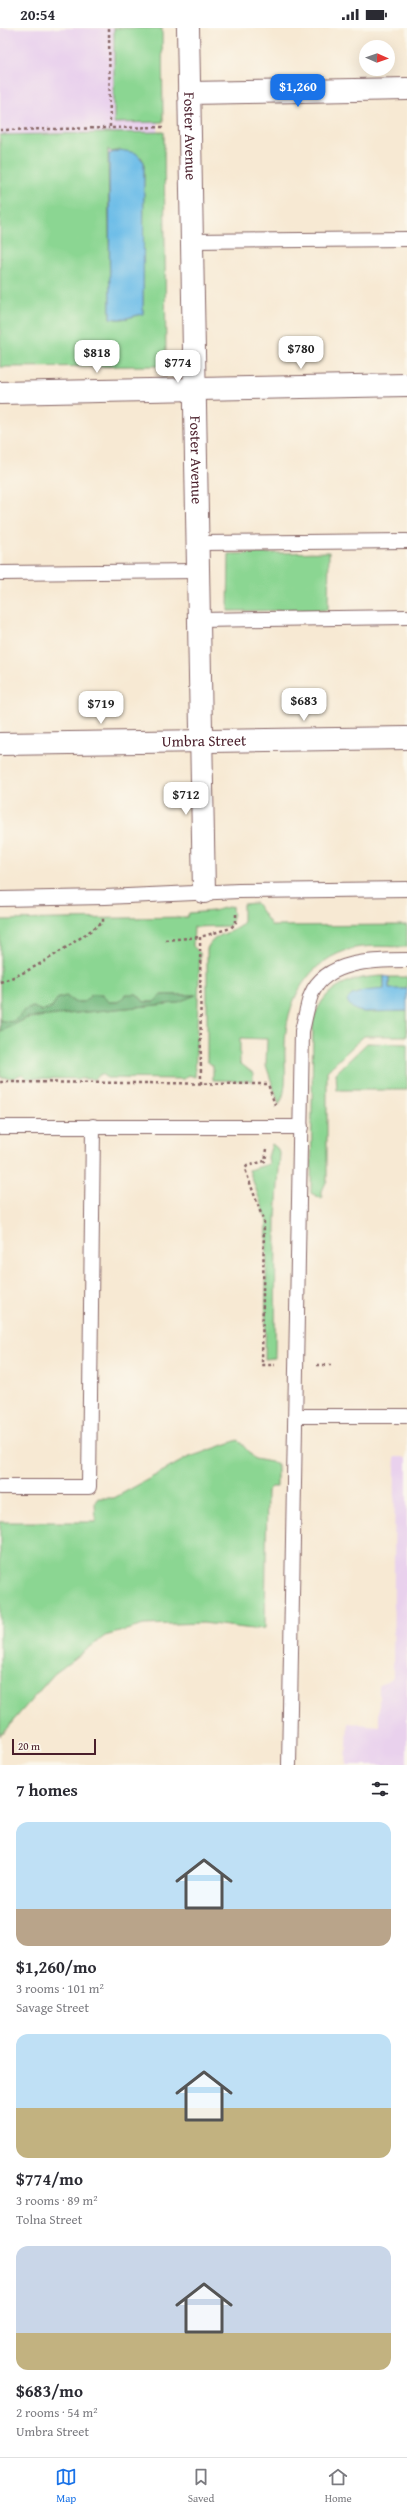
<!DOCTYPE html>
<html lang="en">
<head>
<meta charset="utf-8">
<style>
  body { margin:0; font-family:"Gentium Book Plus",serif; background:#f7f7f7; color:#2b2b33; height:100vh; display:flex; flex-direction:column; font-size:15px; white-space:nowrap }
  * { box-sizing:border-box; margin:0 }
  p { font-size:13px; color:#7c7c81 }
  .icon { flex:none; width:22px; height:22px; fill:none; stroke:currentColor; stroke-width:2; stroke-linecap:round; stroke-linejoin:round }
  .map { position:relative; height:1737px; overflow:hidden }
  .panel { display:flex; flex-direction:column; background:#fff; flex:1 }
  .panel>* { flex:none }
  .needle { width:26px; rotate:92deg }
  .tools { position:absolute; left:359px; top:12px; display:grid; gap:8px }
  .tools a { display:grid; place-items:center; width:36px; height:36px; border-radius:50%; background:#fff; box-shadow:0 4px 16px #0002; font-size:20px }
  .scale { position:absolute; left:12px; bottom:10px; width:84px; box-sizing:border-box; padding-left:4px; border:2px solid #4a1f2b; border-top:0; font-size:11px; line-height:14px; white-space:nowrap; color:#4a1f2b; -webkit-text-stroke:3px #fbf7ec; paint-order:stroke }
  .price { position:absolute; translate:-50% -34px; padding:0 9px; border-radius:8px; background:#fff; color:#222; font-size:13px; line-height:26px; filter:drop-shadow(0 1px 2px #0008) }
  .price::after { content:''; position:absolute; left:50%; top:24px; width:12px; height:9px; margin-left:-6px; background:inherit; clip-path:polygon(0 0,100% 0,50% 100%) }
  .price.active { background:#1a73e8; color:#fff }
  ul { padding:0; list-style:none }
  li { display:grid; align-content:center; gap:8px; height:212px; padding:0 16px }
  li span { display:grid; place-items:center; height:124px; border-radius:12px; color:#555 }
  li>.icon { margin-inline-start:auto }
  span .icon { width:72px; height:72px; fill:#fffc; stroke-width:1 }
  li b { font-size:17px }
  h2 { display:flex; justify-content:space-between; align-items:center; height:48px; padding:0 16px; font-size:17px }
  .status { display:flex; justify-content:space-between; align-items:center; height:28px; padding:0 20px; background:#fff; direction:ltr }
  .status svg { height:11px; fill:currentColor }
  .tab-bar { display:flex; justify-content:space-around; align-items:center; height:56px; border-top:1px solid #e1e1e2; background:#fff; font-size:11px; color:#7c7c81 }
  .tab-bar a { display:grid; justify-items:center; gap:2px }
  .tab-bar .active { color:#1a73e8 }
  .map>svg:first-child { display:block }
  .built { fill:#e9d1ed }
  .green { fill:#8bd692; stroke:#6a7a5e; fill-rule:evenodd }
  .forest { fill:#70b77c; stroke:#5d6b54 }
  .water { fill:#6dbde8; stroke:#5c6e8a }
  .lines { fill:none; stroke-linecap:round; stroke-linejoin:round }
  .lane-casing { stroke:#876666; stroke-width:16 }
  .street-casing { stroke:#876666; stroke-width:24 }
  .path { stroke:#876666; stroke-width:2.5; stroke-dasharray:3 3; stroke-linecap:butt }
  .lane { stroke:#fff; stroke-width:14 }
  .street { stroke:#fff; stroke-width:22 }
  .labels { text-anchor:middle; stroke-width:3; stroke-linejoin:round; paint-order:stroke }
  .street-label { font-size:15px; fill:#4a1f2b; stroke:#fbf7ec }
</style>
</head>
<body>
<div class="status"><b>20:54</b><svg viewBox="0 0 49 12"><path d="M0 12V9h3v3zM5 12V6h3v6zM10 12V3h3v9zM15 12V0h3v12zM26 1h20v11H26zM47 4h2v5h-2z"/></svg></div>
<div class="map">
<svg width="407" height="1737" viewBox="0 0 407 1737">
  <rect width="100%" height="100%" fill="#fbf7ec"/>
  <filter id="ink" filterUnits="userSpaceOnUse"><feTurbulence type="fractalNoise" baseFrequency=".025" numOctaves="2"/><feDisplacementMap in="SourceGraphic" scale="8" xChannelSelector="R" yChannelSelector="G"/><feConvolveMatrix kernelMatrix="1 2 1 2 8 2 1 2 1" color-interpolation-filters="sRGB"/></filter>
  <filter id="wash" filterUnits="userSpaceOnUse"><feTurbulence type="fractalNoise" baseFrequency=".012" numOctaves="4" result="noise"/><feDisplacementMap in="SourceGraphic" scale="16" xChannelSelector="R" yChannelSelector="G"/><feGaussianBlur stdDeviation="0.9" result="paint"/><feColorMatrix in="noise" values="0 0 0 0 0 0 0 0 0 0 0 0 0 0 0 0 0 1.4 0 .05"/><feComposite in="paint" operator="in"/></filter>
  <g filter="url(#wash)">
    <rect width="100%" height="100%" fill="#f7e9d3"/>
    <!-- built -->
    <g class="built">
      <path d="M0,0H157L161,335L0,337Z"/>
      <path d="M395,1429H407V1737H346L348,1695L379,1698V1658L393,1649Z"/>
    </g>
    <!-- green -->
    <g class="green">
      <path d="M114,0H162L163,94L114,95Z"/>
      <path d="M164,104L166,335L160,338L0,339V107ZM108,121L111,124L120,122L141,129L144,134L143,285C131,289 123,293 110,290Z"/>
      <path d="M329,524L328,582L228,583L229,526Z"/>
      <path d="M256,875L272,898L407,897V919C390,919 372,917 355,920C307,931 285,974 285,1020C284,1037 289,1061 279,1077L266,1037L267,1011L240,1010V1035L253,1045V1053L213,1052V1038L207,1033V921C214,904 232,907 243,895V876Z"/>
      <path d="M232,878L233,891L229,898L194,899L193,918L200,925L195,1049L189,1047L184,1051L107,1050L101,1046L94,1051L27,1050L22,1046L13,1050L0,1049V1004L27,990L176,975L195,967H161L154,974H144L137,966L119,974H108L102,967L84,974H74L66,968L57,971L52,980L42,983L33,979C17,985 20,1000 0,992V892L187,889L189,885L213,883Z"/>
      <path d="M384,948V961L352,967L364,984L407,983V1008H364L327,1043V1152L322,1163V1171L311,1165L313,993C324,957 350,949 384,948Z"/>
      <path d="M389,949H407V961L389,962Z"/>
      <path d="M367,1015L407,1016V1062H337L336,1045Z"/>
      <path d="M272,1116L277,1120L280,1125L276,1190L275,1330L265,1331L267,1192L249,1142L269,1136L268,1129Z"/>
      <path d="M238,1412L255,1431L277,1435V1459H271L267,1463L265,1600L253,1601L203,1595L144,1597L105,1608L54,1646L0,1708V1494H96L95,1474L98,1470H114L187,1430Z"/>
    </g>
    <!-- forest -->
    <path class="forest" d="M126,966H137L144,974H154L161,967H196L176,975L27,990L0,1004V992C12,996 17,993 23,983L33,979L42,983L52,980L57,971L66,968L74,974H84L91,967H102L109,974H119Z"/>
    <!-- water -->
    <g class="water">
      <path d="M120,122L136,125L144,134L143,286C131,288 124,293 110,290L109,126Z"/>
      <path d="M384,948L389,949V961H407V983L364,984C355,983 350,980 347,972L352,967L364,963L384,961Z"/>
    </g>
  </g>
  <g filter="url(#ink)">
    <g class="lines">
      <defs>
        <g id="lane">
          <path d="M193,213L407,211"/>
          <path d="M199,515L407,513"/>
          <path d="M0,545L198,543"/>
          <path d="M200,592L407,589"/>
          <path d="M0,871L105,869L239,863L407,861"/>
          <path d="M0,1099H301"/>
          <path d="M296,1388H407"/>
          <path d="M0,1459H89L93,1098"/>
          <path d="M289,1737L302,1003C305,991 307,978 311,967C325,932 376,932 407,932"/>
        </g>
        <g id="street">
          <path id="s1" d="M188,0L204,864"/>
          <path d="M189,65L407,61"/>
          <path d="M0,365L407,357"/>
          <path id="s2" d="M0,716L407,710"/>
        </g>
      </defs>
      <!-- lane casing -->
      <use href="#lane" class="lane-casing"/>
      <!-- street casing -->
      <use href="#street" class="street-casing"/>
      <!-- path -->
      <g class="path">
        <path d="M109,0L110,100L165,99"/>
        <path d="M0,102L109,100"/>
        <path d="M165,912L200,909"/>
        <path d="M0,954C37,942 71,916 103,894V890"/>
        <path d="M0,1054L268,1056L275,1077"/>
        <path d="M201,1056L200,909L231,900L236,894V885"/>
        <path d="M267,1121L265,1133L247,1138L245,1141L264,1194L262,1337H275"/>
        <path d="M317,1337H331"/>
      </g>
      <!-- lane -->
      <use href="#lane" class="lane"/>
      <!-- street -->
      <use href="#street" class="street"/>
    </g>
  </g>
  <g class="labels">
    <!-- street labels -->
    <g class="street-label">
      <text dy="5" stroke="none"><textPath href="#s1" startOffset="108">Foster Avenue</textPath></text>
      <text dy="5" stroke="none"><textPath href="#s1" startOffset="432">Foster Avenue</textPath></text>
      <text dy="5" stroke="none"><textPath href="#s2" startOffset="204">Umbra Street</textPath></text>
    </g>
  </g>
</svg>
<div class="tools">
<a><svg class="needle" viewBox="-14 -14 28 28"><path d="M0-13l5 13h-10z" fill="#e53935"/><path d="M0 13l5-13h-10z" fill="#7c7c81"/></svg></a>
</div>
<div class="scale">20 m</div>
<b class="price active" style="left:298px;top:80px">$1,260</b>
<b class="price" style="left:301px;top:342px">$780</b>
<b class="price" style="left:97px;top:346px">$818</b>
<b class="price" style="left:178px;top:356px">$774</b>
<b class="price" style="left:304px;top:694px">$683</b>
<b class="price" style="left:101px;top:697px">$719</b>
<b class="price" style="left:186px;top:788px">$712</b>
</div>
<section class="panel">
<h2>7 homes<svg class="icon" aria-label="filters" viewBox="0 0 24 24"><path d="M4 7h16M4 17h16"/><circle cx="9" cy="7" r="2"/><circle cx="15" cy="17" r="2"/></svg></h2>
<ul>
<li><span style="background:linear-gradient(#bfe0f5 70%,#b9a48a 0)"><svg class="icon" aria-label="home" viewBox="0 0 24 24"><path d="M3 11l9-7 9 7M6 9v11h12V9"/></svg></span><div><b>$1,260/mo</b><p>3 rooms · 101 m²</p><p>Savage Street</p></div></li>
<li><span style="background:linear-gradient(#bfe0f5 60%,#c2b280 0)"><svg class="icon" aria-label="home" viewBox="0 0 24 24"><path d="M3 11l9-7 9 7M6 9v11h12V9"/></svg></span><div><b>$774/mo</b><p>3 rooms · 89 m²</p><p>Tolna Street</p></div></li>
<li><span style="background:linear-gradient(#c9d6e8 70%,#c2b280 0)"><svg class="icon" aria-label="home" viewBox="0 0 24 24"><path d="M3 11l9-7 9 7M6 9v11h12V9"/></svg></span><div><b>$683/mo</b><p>2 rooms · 54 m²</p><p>Umbra Street</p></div></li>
</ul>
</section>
<nav class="tab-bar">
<a class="active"><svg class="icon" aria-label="map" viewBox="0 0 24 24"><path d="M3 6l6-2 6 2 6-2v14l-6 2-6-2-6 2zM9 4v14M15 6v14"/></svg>Map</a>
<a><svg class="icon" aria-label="saved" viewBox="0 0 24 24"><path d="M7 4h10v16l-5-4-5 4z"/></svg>Saved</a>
<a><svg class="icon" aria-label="home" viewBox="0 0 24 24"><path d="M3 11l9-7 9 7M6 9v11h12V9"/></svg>Home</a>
</nav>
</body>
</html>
